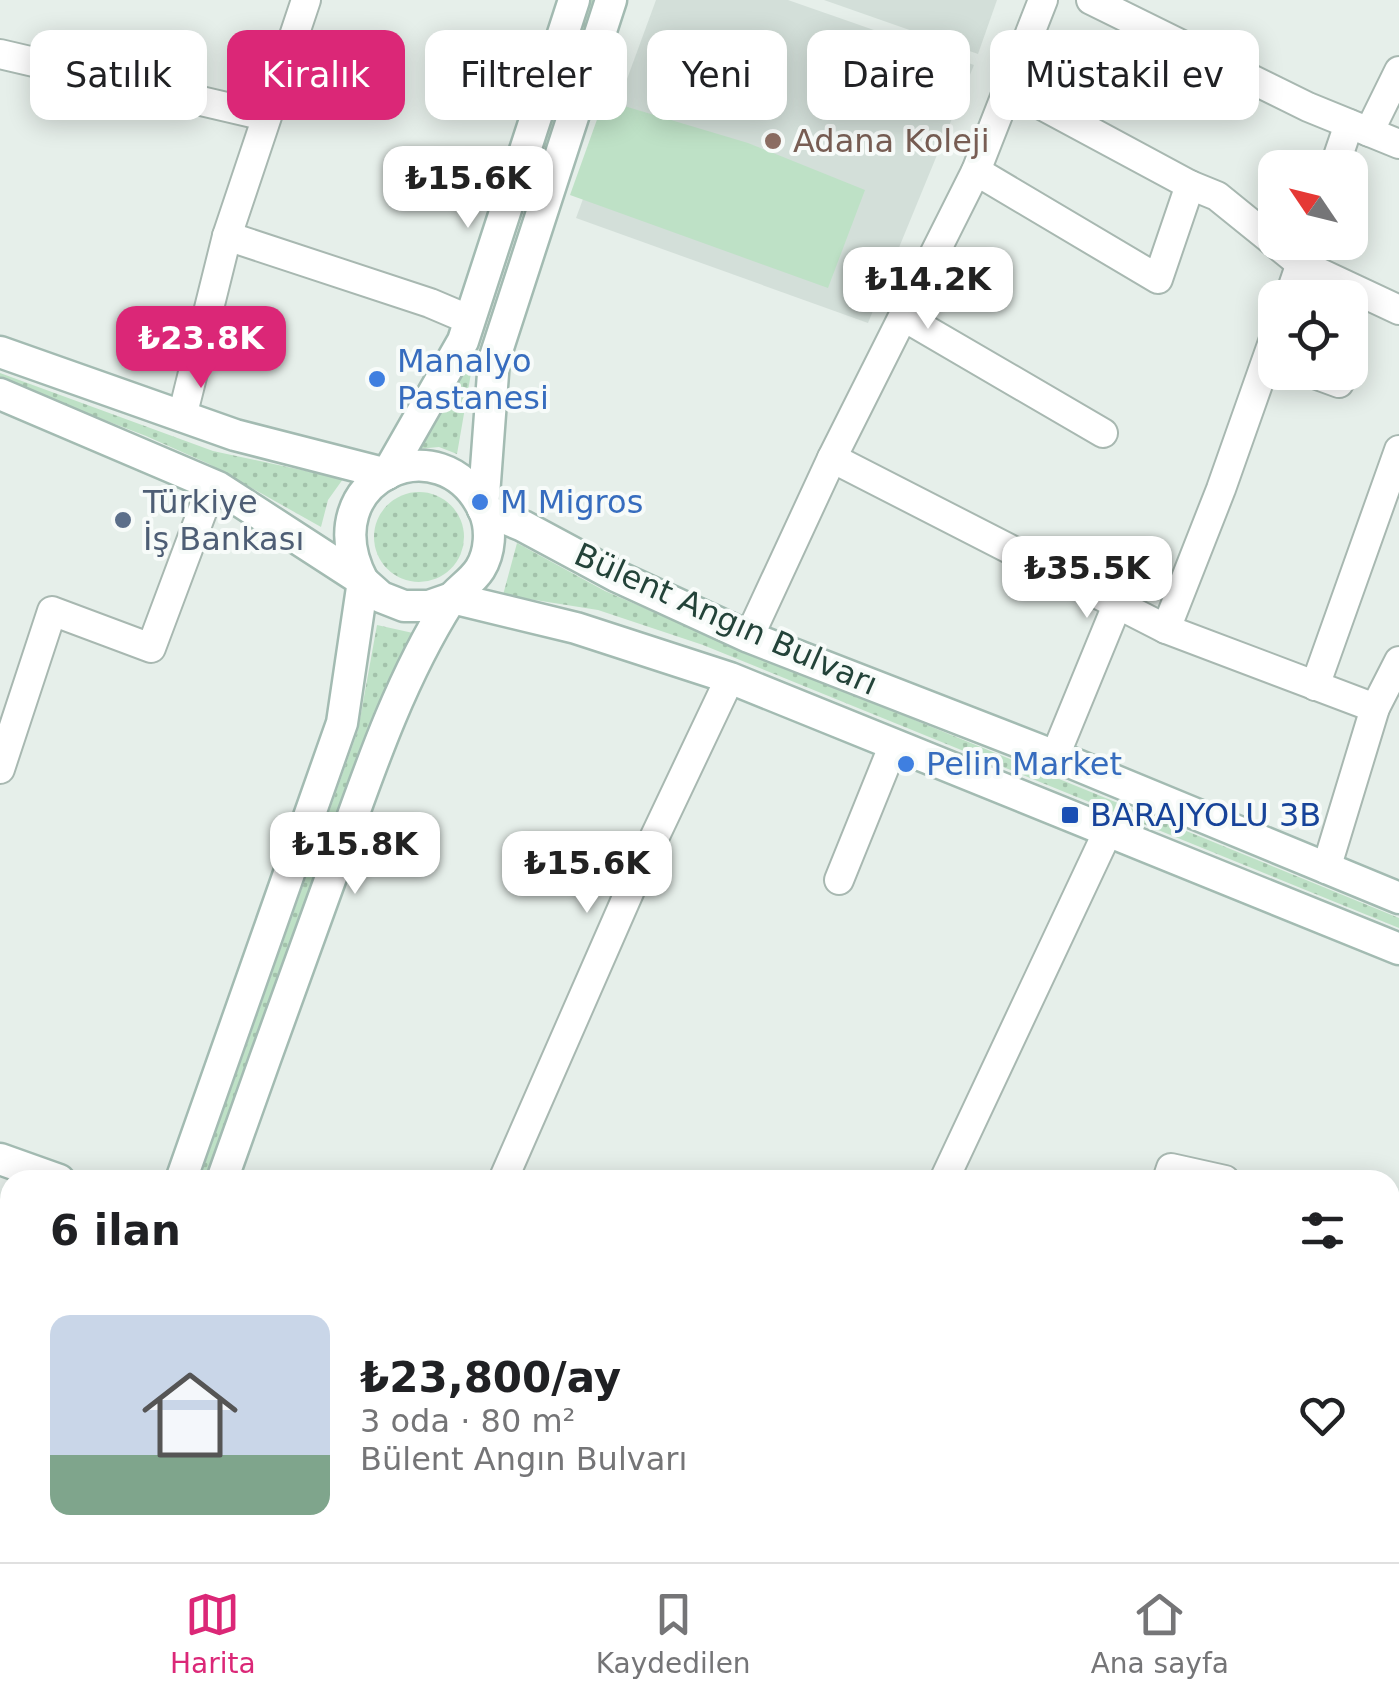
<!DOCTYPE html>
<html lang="tr">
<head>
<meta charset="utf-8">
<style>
  body { margin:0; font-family:"DejaVu Sans",sans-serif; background:#f2f2f2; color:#202124; height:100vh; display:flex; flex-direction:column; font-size:38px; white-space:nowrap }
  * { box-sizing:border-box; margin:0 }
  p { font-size:32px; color:#757577 }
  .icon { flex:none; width:55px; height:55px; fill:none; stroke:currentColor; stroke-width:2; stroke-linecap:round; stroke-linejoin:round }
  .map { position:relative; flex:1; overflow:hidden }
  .details { position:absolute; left:0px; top:1170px; width:1400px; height:392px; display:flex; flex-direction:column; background:#fff; border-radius:30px 30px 0 0; box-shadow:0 5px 25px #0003 }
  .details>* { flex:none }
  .guide { position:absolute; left:30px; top:30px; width:1340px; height:90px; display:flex; gap:20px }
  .needle { width:65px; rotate:305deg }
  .buttons { position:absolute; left:1258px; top:150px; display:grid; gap:20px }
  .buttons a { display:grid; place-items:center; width:110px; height:110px; border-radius:20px; background:#fff; box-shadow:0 5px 25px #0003; font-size:50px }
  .price { position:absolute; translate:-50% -85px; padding:0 22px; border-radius:20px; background:#fff; color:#222; font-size:32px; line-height:65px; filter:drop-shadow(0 2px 5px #0008) }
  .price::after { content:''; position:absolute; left:50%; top:60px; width:30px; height:22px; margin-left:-15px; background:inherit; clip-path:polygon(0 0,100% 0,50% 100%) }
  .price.selected { background:#db2777; color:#fff }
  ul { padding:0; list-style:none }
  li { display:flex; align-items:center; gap:30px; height:250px; padding:0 50px }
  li+li { border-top:2px solid #e0e0e0 }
  li span { display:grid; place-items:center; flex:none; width:280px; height:200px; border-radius:20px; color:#555 }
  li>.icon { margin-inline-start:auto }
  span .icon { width:120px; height:120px; fill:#fffc; stroke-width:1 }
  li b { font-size:42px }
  h2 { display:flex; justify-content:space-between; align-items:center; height:120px; padding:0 50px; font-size:42px }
  .tag { padding:0 35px; border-radius:20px; background:#fff; box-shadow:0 5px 25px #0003; font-size:35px; line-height:90px }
  .tag.selected { background:#db2777; color:#fff }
  .tabs { display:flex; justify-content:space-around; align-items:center; height:140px; border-top:2px solid #e0e0e0; background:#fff; font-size:28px; color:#757577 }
  .tabs a { display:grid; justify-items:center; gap:5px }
  .tabs .selected { color:#db2777 }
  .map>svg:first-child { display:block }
  .built { fill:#d3dfd9 }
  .grass { fill:url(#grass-dots) }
  .garden { fill:#bee1c6 }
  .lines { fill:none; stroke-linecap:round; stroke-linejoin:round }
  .street-casing { stroke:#a8b8b1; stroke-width:32 }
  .secondary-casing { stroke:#a3bbb2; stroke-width:35 }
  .street { stroke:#fff; stroke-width:28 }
  .secondary { stroke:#fff; stroke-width:30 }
  .education-dot { fill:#8d6e63; stroke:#f7fbf9; stroke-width:4 }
  .shop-dot { fill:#3f7fe0; stroke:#f7fbf9; stroke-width:4 }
  .service-dot { fill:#5c6f8a; stroke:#f7fbf9; stroke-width:4 }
  .transit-dot { fill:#1a4fb4; stroke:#f7fbf9; stroke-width:4 }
  .labels { text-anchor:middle; stroke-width:8; stroke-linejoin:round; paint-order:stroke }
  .education-label { font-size:32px; fill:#785e54; stroke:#f7fbf9; text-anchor:start }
  .shop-label { font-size:32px; fill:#366cbe; stroke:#f7fbf9; text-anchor:start }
  .service-label { font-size:32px; fill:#4e5e75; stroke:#f7fbf9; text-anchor:start }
  .street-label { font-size:32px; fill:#234339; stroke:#f7fbf9 }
  .transit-label { font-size:32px; fill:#164399; stroke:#f7fbf9; text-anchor:start }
</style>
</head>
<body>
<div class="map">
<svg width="1399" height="1562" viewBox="0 0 1399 1562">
  <defs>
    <pattern id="grass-dots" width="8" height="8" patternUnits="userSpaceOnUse" patternTransform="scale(2.5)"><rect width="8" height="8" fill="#bee1c6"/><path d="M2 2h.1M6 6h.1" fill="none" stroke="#a3c2ab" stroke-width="1.8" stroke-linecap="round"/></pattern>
  </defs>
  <rect width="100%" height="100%" fill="#e6efea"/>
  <!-- built -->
  <g class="built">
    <path d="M656,0H788L974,65L868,323L576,218Z"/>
    <path d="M824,0H997L978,54Z"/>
  </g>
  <!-- grass -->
  <g class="grass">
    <path d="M588,0H595L474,356L457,454L439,447L417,449Z"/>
    <path d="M0,373L213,451L343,479L328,500L321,527L209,464L146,436L0,380Z"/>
    <circle cx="419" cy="537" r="45"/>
    <path d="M517,543L605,591L707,635L1399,918V928L703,645L598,610L503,595Z"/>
    <path d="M377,625L413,633L369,735L205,1180H199L358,730Z"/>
  </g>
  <!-- garden -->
  <path class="garden" d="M604,100L748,143L865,190L828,288L570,195Z"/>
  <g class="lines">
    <defs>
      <g id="street">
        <path d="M1091,0L1308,107L1399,144"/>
        <path d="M0,54L265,116"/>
        <path d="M1010,88L1190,185L1217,196L1301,264L1399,310"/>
        <path d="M1369,132L1399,71"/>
        <path d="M1334,168L1349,124"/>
        <path d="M976,171L1158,279L1190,185"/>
        <path d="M227,236L430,303L470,320"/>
        <path d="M1289,298L1308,242"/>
        <path d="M904,317L1103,433"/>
        <path d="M1309,372L1339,383"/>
        <path d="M182,417L227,236L306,0"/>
        <path d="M832,458L1166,629L1375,708"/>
        <path d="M1166,629L1221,489L1275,336"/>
        <path d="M749,637L832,458L976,171L1043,0"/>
        <path d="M1315,686L1399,450"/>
        <path d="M1055,756L1117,605"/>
        <path d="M0,769L52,611L151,648L212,485"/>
        <path d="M1326,869L1375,708L1399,661"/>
        <path d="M839,880L894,744"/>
        <path d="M503,1180L638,872L730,678"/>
        <path d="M944,1180L1108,831"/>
        <path d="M1167,1180L1171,1168L1225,1180"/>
        <path d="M1390,1510L1399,1489"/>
        <path d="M0,1542L10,1544"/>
        <path d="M371,1552L401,1562"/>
        <path d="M627,1562L632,1552"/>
        <path d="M1042,1562L1045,1552"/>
        <path d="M1367,1562L1371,1552"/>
      </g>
      <g id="secondary">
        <path d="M0,352L235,435L387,474"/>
        <path d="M0,394L218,487L363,581L381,597L404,606H429L452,598L576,628L730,678L1399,949"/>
        <path d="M387,474L463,341L574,0"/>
        <path d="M483,509L523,526L616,576L749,637L1055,756L1399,898"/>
        <path d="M483,509L494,360L611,0"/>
        <path d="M0,1159L59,1180"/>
        <path d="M181,1180L342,723L363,581"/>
        <path d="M222,1180C259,1075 297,971 335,866C367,777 398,683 449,602C457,590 471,583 480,569C490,553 492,529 484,511C443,420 309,478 363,581"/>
        <path d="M947,1552L965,1562"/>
        <path d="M72,1562L74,1552"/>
        <path d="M115,1562L117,1552"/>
        <path d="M365,1562L366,1552"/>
      </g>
    </defs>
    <!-- street casing -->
    <use href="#street" class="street-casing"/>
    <!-- secondary casing -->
    <use href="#secondary" class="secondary-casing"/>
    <!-- street -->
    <use href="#street" class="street"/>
    <!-- secondary -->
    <use href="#secondary" class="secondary"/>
  </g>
  <!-- markers -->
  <circle class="education-dot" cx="773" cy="141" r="10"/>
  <g class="shop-dot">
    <circle cx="377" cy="379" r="10"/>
    <circle cx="480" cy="502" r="10"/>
    <circle cx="906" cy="764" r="10"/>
  </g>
  <circle class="service-dot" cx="123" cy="520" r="10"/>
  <rect class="transit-dot" x="1060" y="805" width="20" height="20" rx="5"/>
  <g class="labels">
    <!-- education labels -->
    <g class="education-label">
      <text x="793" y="152">Adana Koleji</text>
    </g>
    <!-- shop labels -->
    <g class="shop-label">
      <text x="397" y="372">Manalyo<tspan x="397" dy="37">Pastanesi</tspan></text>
      <text x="500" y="513">M Migros</text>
      <text x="926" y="775">Pelin Market</text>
    </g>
    <!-- service labels -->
    <g class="service-label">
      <text x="143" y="513">Türkiye<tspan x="143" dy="37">İş Bankası</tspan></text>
    </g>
    <!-- street labels -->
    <g class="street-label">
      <text transform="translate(726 619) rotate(24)" y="11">Bülent Angın Bulvarı</text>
    </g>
    <!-- transit labels -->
    <g class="transit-label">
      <text x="1090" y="826">BARAJYOLU 3B</text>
    </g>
  </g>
</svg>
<div class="buttons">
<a><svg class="needle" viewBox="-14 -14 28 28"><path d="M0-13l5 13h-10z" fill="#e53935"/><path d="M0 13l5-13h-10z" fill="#757577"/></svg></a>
<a><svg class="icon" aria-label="locate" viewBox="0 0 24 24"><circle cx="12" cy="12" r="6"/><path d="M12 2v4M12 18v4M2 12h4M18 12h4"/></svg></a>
</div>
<b class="price" style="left:468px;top:231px">₺15.6K</b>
<b class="price" style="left:928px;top:332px">₺14.2K</b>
<b class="price selected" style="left:201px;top:391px">₺23.8K</b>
<b class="price" style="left:1087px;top:621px">₺35.5K</b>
<b class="price" style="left:355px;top:897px">₺15.8K</b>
<b class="price" style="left:587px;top:916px">₺15.6K</b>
<div class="guide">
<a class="tag">Satılık</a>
<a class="tag selected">Kiralık</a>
<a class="tag">Filtreler</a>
<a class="tag">Yeni</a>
<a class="tag">Daire</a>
<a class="tag">Müstakil ev</a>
</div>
<section class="details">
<h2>6 ilan<svg class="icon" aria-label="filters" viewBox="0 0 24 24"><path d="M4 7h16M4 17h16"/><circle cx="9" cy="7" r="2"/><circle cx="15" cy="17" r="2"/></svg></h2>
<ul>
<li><span style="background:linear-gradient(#c9d6e8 70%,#7fa58c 0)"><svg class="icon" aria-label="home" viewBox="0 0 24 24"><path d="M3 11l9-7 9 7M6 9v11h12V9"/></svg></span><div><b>₺23,800/ay</b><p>3 oda · 80 m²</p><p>Bülent Angın Bulvarı</p></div><svg class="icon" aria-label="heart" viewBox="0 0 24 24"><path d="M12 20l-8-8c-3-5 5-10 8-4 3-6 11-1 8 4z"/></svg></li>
</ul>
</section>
</div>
<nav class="tabs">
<a class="selected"><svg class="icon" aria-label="map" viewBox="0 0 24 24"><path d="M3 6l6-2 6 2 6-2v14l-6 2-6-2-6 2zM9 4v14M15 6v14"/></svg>Harita</a>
<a><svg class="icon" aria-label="saved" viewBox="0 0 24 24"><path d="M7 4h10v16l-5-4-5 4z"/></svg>Kaydedilen</a>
<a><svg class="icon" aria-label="home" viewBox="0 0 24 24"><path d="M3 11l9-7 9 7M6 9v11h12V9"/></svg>Ana sayfa</a>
</nav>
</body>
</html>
